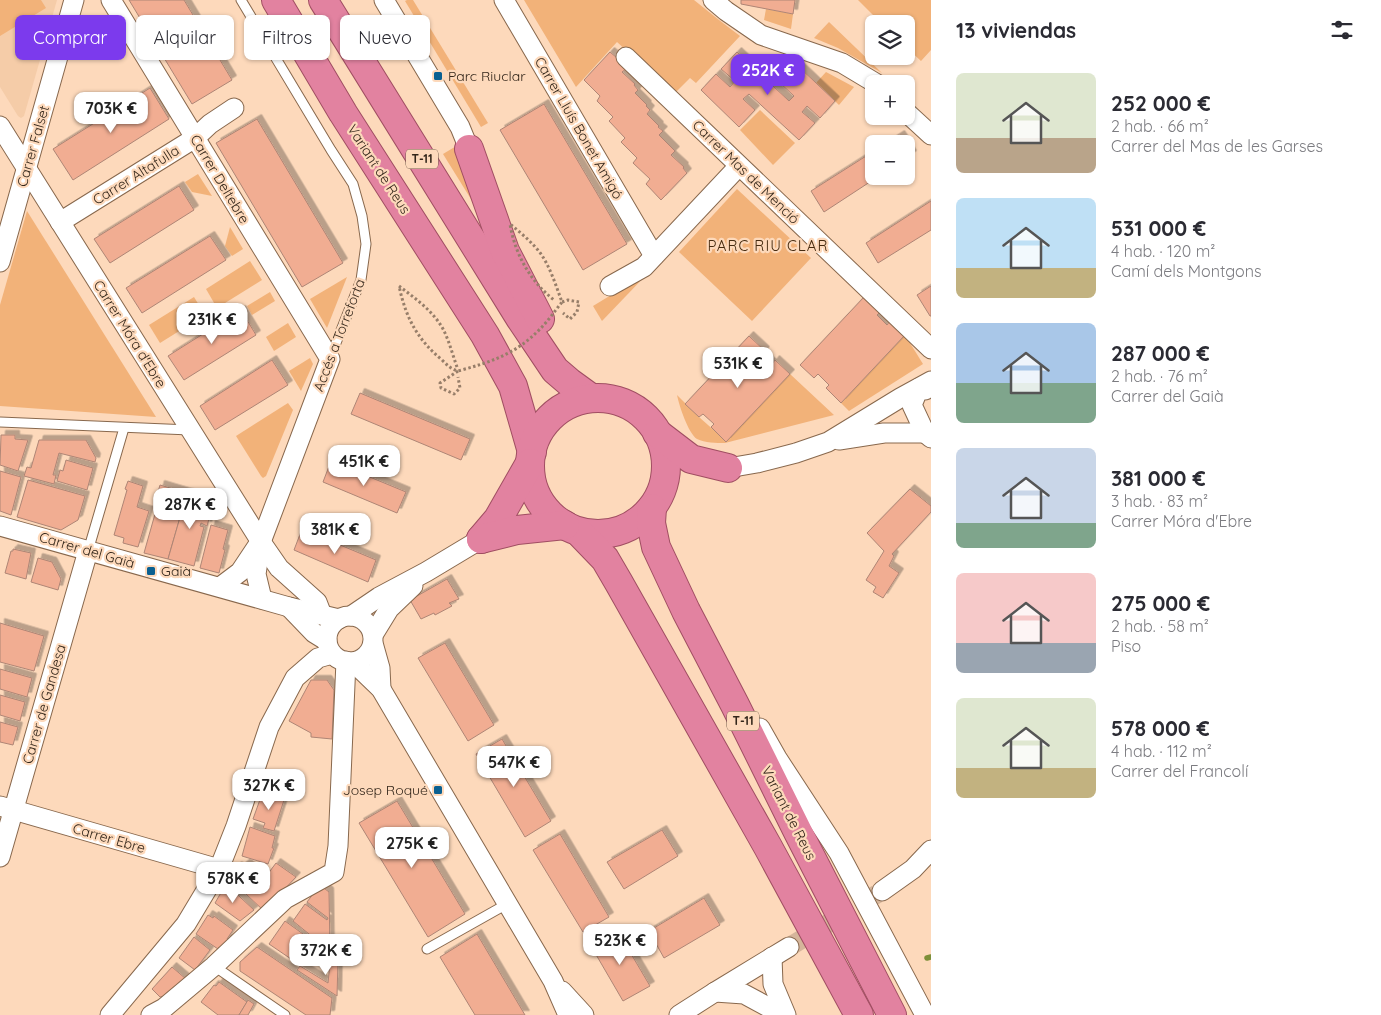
<!DOCTYPE html>
<html lang="es">
<head>
<meta charset="utf-8">
<style>
  body { margin:0; font-family:Quicksand,sans-serif; background:#f2f2f3; color:#2b2b33; height:100vh; display:flex; flex-direction:column; font-size:19px; white-space:nowrap }
  * { box-sizing:border-box; margin:0 }
  p { font-size:16px; color:#7c7c81 }
  .icon { flex:none; width:28px; height:28px; fill:none; stroke:currentColor; stroke-width:2; stroke-linecap:round; stroke-linejoin:round }
  .map { position:relative; flex:1; overflow:hidden }
  .panel { display:flex; flex-direction:column; background:#fff; width:450px }
  .panel>* { flex:none }
  .banner { position:absolute; left:15px; top:15px; width:475px; height:45px; display:flex; gap:10px }
  .buttons { position:absolute; left:865px; top:15px; display:grid; gap:10px }
  .buttons a { display:grid; place-items:center; width:50px; height:50px; border-radius:8px; background:#fff; box-shadow:0 1px 4px #0004; font-size:25px }
  .price { position:absolute; translate:-50% -42px; padding:0 11px; border-radius:10px; background:#fff; color:#222; font-size:16px; line-height:32px; filter:drop-shadow(0 1px 2px #0008) }
  .price::after { content:''; position:absolute; left:50%; top:30px; width:15px; height:11px; margin-left:-8px; background:inherit; clip-path:polygon(0 0,100% 0,50% 100%) }
  .price.active { background:#7c3aed; color:#fff }
  ul { padding:0; list-style:none }
  li { display:flex; align-items:center; gap:15px; height:125px; padding:0 25px }
  li span { display:grid; place-items:center; flex:none; width:140px; height:100px; border-radius:8px; color:#555 }
  li>.icon { margin-inline-start:auto }
  span .icon { width:60px; height:60px; fill:#fffc; stroke-width:1 }
  li b { font-size:21px }
  h2 { display:flex; justify-content:space-between; align-items:center; height:60px; padding:0 25px; font-size:21px }
  .chip { padding:0 18px; border-radius:8px; background:#fff; box-shadow:0 1px 4px #0004; font-size:18px; line-height:45px }
  .chip.active { background:#7c3aed; color:#fff }
  main { display:flex; flex:1; min-height:0 }
  .map>svg:first-child { display:block }
  .built { fill:#f5cca8 }
  .green { fill:#f2b279 }
  .lines { fill:none; stroke-linecap:round; stroke-linejoin:round }
  .stream { stroke:#7d8f39; stroke-width:5.5 }
  .building { fill:#f1ad92; stroke:#ae8575; filter:url(#shadow) }
  .minor-tunnel { stroke:#d5b59b; stroke-width:19; stroke-dasharray:19 9; stroke-linecap:butt }
  .service-casing { stroke:#88684d; stroke-width:11 }
  .minor-casing { stroke:#88684d; stroke-width:21 }
  .trunk-casing { stroke:#a04e62; stroke-width:30 }
  .path { stroke:#977e69; stroke-width:3; stroke-dasharray:2.5 2.5; stroke-linecap:butt }
  .service { stroke:#fff; stroke-width:9 }
  .minor { stroke:#fff; stroke-width:19 }
  .trunk { stroke:#e282a0; stroke-width:28 }
  .path-bridge { stroke:#977e69; stroke-width:3; stroke-dasharray:2.5 2.5; stroke-linecap:butt }
  .poi-dot { fill:#0a6091; stroke:#fdd9bb; stroke-width:2 }
  .labels { text-anchor:middle; stroke-width:4.5; stroke-linejoin:round; paint-order:stroke }
  .shield { fill:#fdd9bb; stroke:#705c4a; stroke-width:1 }
  .shield-label { font-size:12px; font-weight:bold; fill:#33261a }
  .poi-label { font-size:14px; fill:#33261a; stroke:#fdd9bb; text-anchor:start }
  .street-label { font-size:14px; fill:#33261a; stroke:#fdd9bb }
  .neighbourhood-label { font-size:15px; letter-spacing:1px; fill:#462b10; stroke:#fdd9bb }
</style>
</head>
<body>
<main>
<div class="map">
<svg width="931" height="1015" viewBox="0 0 931 1015">
  <defs>
    <filter id="shadow"><feDropShadow dx="4.5" dy="-4.5" stdDeviation="0" flood-color="#0004"/></filter>
  </defs>
  <rect width="100%" height="100%" fill="#fdd9bb"/>
  <!-- built -->
  <path class="built" d="M0,0H57L24,116L21,118L18,116L0,87Z"/>
  <!-- green -->
  <g class="green">
    <path d="M0,0H41L46,8L0,36Z"/>
    <path d="M407,0H413L488,123L481,127L405,1Z"/>
    <path d="M524,0H694L719,20L740,36L696,83L690,78L674,94L617,42L576,87Z"/>
    <path d="M858,0H931V50L921,61L906,47V24H882Z"/>
    <path d="M766,9L793,14L791,29L764,20Z"/>
    <path d="M829,22L882,73L838,48L814,38Z"/>
    <path d="M765,56L796,64L780,83L759,62Z"/>
    <path d="M826,72L854,87L839,105L816,83Z"/>
    <path d="M760,110L795,143L773,165L740,130Z"/>
    <path d="M458,145L487,225L443,154Z"/>
    <path d="M198,174L212,196L192,192L185,182Z"/>
    <path d="M737,189L811,258L752,321L679,252Z"/>
    <path d="M27,211L156,417L0,406V305Z"/>
    <path d="M230,227L243,249L232,256L225,246Z"/>
    <path d="M250,261L262,280L217,308L206,289Z"/>
    <path d="M649,272L602,321L593,306Z"/>
    <path d="M347,277L327,328L310,299Z"/>
    <path d="M270,292L275,301L252,315L247,306Z"/>
    <path d="M194,297L205,315L160,343L149,325Z"/>
    <path d="M288,323L296,337L274,351L266,337Z"/>
    <path d="M905,335L923,364L849,411L841,403Z"/>
    <path d="M310,358L313,364L301,391L289,371Z"/>
    <path d="M790,374L834,415L725,443C716,443 705,443 697,439C688,433 679,405 677,395L699,417L726,441Z"/>
    <path d="M288,403L293,410L266,476L263,478L261,476L236,436Z"/>
  </g>
  <g class="lines">
    <!-- stream -->
    <path class="stream" d="M927,958L931,957"/>
  </g>
  <!-- building -->
  <g class="building">
    <path d="M129,0H184L232,80L192,104Z"/>
    <path d="M741,0H795L793,14L741,4Z"/>
    <path d="M610,52L623,63L626,69L622,72L635,84L634,85L638,90L635,93L647,105L646,106L650,110L647,114L659,126L658,127L663,131L659,135L675,151L671,155L684,167L683,168L687,173L661,200L646,184L650,179L633,163L637,158L621,142L625,138L609,121L613,117L597,101L600,96L584,80Z"/>
    <path d="M737,52L789,101L794,96L780,83L796,64L835,101L820,118L807,106L802,112L815,123L799,140L749,94L743,99L755,110L739,127L701,90L716,74L730,87L735,81L721,69Z"/>
    <path d="M150,88L169,119L73,180L53,149Z"/>
    <path d="M544,104L627,244L583,270L500,130Z"/>
    <path d="M257,119L343,263L302,287L216,143Z"/>
    <path d="M900,135L906,144H886Z"/>
    <path d="M906,145L912,155L906,159Z"/>
    <path d="M874,151V176H879L824,212L811,191Z"/>
    <path d="M179,186L194,210L110,263L94,239Z"/>
    <path d="M931,201V230L878,263L866,243Z"/>
    <path d="M210,236L226,260L142,313L126,288Z"/>
    <path d="M931,286V316H930L917,295Z"/>
    <path d="M864,297L880,312L877,315L887,325L890,321L905,335L841,403L826,388L829,385L818,374L814,378L800,365Z"/>
    <path d="M241,310L256,335L184,380L168,356Z"/>
    <path d="M749,336L765,351L762,354L772,364L775,360L790,374L726,442L711,427L714,424L703,414L699,417L685,404Z"/>
    <path d="M272,360L288,385L215,430L200,406Z"/>
    <path d="M360,393L470,439L461,460L351,414Z"/>
    <path d="M1,435H15V439L28,440L18,471L0,465Z"/>
    <path d="M39,440H86L96,458L95,462L59,453L53,475H56L54,484L24,476L27,467L31,468Z"/>
    <path d="M66,460L93,468L87,490L57,481L60,470L63,471Z"/>
    <path d="M331,461L406,492L397,513L323,482Z"/>
    <path d="M0,471L21,477L11,515L0,511Z"/>
    <path d="M28,480L85,496L78,520L61,530L17,517Z"/>
    <path d="M128,481L143,486L137,507L149,511L138,547L123,543L124,538L114,535L127,490L125,489Z"/>
    <path d="M160,485L187,493L168,559L144,553L155,514L168,517L172,501L167,500L166,502L156,499Z"/>
    <path d="M910,489L931,506V512L892,554L894,556L889,566L899,573L883,598L873,592L876,587L866,580L884,551L867,533Z"/>
    <path d="M187,493L194,494L212,508L207,526L201,523L200,526L204,527L194,566L168,559Z"/>
    <path d="M211,525L228,530L223,549L225,550L219,573L200,568Z"/>
    <path d="M302,529L376,560L368,582L294,550Z"/>
    <path d="M13,549L31,553L26,579L5,573L11,551H13Z"/>
    <path d="M38,558L52,562L61,579L58,590L31,582Z"/>
    <path d="M447,579L459,599L449,603L452,606L435,615L434,613L421,619L410,600Z"/>
    <path d="M0,623L44,636L34,671L0,662Z"/>
    <path d="M445,643L494,725L468,741L418,658Z"/>
    <path d="M0,669L32,678L27,697L0,689Z"/>
    <path d="M311,680H327L334,690L332,739L311,737V733L289,721Z"/>
    <path d="M0,695L25,702L20,721L0,715Z"/>
    <path d="M0,722L18,727L13,745L0,742Z"/>
    <path d="M502,739L551,821L525,837L476,754Z"/>
    <path d="M269,775L286,780L281,798L263,793Z"/>
    <path d="M262,794L284,800L274,831L263,828L265,823L253,819Z"/>
    <path d="M397,801L465,914L428,937L359,823Z"/>
    <path d="M250,827L275,836L272,848H274L268,864L242,856Z"/>
    <path d="M662,830L678,856L624,889L607,862Z"/>
    <path d="M560,834L609,917L583,932L533,850Z"/>
    <path d="M246,863L264,879L276,863L296,877L264,911L230,879L237,866L240,868Z"/>
    <path d="M226,884L254,910L240,921L215,903Z"/>
    <path d="M320,885L329,892L330,951L293,921L305,904L327,920L328,918L307,902Z"/>
    <path d="M704,898L720,925L664,958L649,931Z"/>
    <path d="M208,915L213,918L214,916L233,930L227,939L230,942L222,950L219,947L218,949L196,934Z"/>
    <path d="M285,921L310,939L294,961L269,944Z"/>
    <path d="M617,930L650,986L623,1001L591,946Z"/>
    <path d="M477,934L525,1015H475L440,957Z"/>
    <path d="M194,937L210,950L195,970L179,958Z"/>
    <path d="M257,947L332,998L330,1015H306L240,971V962Z"/>
    <path d="M331,953L334,954L338,961L337,996L297,970L300,966L328,983Z"/>
    <path d="M172,967L186,979L168,995L160,997L152,989Z"/>
    <path d="M219,982L247,1002L239,1015H218L201,1002L214,985L216,986Z"/>
    <path d="M248,1000L254,1004L248,1015H239Z"/>
  </g>
  <g class="lines">
    <!-- minor-tunnel -->
    <path class="minor-tunnel" d="M789,947L882,891"/>
    <defs>
      <g id="service">
        <path d="M241,0L331,150L353,184L362,216L366,244L361,280L330,358"/>
        <path d="M0,422L190,430"/>
        <path d="M88,551L124,428"/>
        <path d="M427,949L507,904"/>
        <path d="M214,966L285,1015"/>
      </g>
      <g id="minor">
        <path d="M111,0L330,359L261,542L256,574L262,599"/>
        <path d="M384,0L460,127L469,149"/>
        <path d="M504,0L654,256"/>
        <path d="M713,0L726,11L761,35L842,63L877,84"/>
        <path d="M626,57L931,349"/>
        <path d="M906,112L931,135"/>
        <path d="M0,126L261,542L279,568L317,602L322,615"/>
        <path d="M60,222L195,138L210,124L234,108"/>
        <path d="M0,262L74,0"/>
        <path d="M610,286L644,267L739,166"/>
        <path d="M925,390L919,388L912,405L925,433L931,438"/>
        <path d="M839,440L884,433H925"/>
        <path d="M728,468L757,463L796,453L828,442L900,398L931,381"/>
        <path d="M0,526L289,607L339,619"/>
        <path d="M220,587L240,572L258,545"/>
        <path d="M289,607L314,633L327,641"/>
        <path d="M351,616L379,597L426,572L481,539"/>
        <circle cx="350" cy="639" r="23"/>
        <path d="M373,635L389,609L413,586"/>
        <path d="M373,643L380,668L381,689"/>
        <path d="M353,662L381,689L553,981L568,1015"/>
        <path d="M760,728L777,758L839,853L925,1015"/>
        <path d="M0,806L219,869"/>
        <path d="M0,857L88,551"/>
        <path d="M882,891L913,869L931,850"/>
        <path d="M772,957L773,984L786,1015"/>
        <path d="M562,991L584,1015"/>
        <path d="M715,992L744,994L783,1015"/>
        <path d="M110,1015L186,924L219,869L236,826L269,727L295,678L318,658L332,654"/>
        <path d="M151,1015L164,1008L214,966L285,899L334,872L338,846L346,661"/>
        <path d="M679,1015L715,992L789,947"/>
      </g>
      <g id="trunk">
        <path d="M276,0L343,113L485,335L513,386L532,452"/>
        <path d="M323,0L520,318L555,370L569,382L591,398"/>
        <path d="M469,149L505,251L540,319"/>
        <circle cx="598" cy="466" r="68"/>
        <path d="M657,433L691,459L728,468"/>
        <path d="M652,508L651,523L656,547L686,611L735,705L798,832L892,1015"/>
        <path d="M579,532L605,559L619,583L768,847L859,1015"/>
        <path d="M481,539L498,519L530,463"/>
        <path d="M481,539L517,530L565,525"/>
      </g>
    </defs>
    <!-- service casing -->
    <use href="#service" class="service-casing"/>
    <!-- minor casing -->
    <use href="#minor" class="minor-casing"/>
    <!-- trunk casing -->
    <use href="#trunk" class="trunk-casing"/>
    <!-- path -->
    <g class="path">
      <path d="M562,302L568,300L579,302L577,312L570,319L563,313"/>
      <path d="M458,371L440,383L441,388L454,394L460,388L458,377"/>
    </g>
    <!-- service -->
    <use href="#service" class="service"/>
    <!-- minor -->
    <use href="#minor" class="minor"/>
    <!-- trunk -->
    <use href="#trunk" class="trunk"/>
    <!-- path-bridge -->
    <path class="path-bridge" d="M457,367C453,356 450,344 445,333C436,313 416,299 399,286C406,318 417,339 442,360C447,365 451,369 458,371C491,362 516,354 540,329C548,321 555,311 562,302C556,286 551,269 541,254C533,243 521,233 510,224C515,254 530,281 554,300"/>
  </g>
  <!-- markers -->
  <g class="poi-dot">
    <rect x="433" y="71" width="10" height="10" rx="2.5"/>
    <rect x="146" y="566" width="10" height="10" rx="2.5"/>
    <rect x="433" y="785" width="10" height="10" rx="2.5"/>
  </g>
  <g class="labels">
    <!-- shield labels -->
    <g class="shield">
      <rect x="406" y="149.5" width="32" height="19" rx="4"/>
      <rect x="727" y="711.5" width="32" height="19" rx="4"/>
    </g>
    <g class="shield-label">
      <text x="422" y="163">T-11</text>
      <text x="743" y="725">T-11</text>
    </g>
    <!-- poi labels -->
    <g class="poi-label">
      <text x="448" y="81">Parc Riuclar</text>
      <text x="161" y="576">Gaià</text>
      <text x="428" y="795" text-anchor="end">Josep Roqué</text>
    </g>
    <!-- street labels -->
    <g class="street-label">
      <text transform="translate(579 128) rotate(60)" y="5">Carrer Lluís Bonet Amigó</text>
      <text transform="translate(33 146) rotate(-74)" y="5">Carrer Falset</text>
      <text transform="translate(379 169) rotate(57)" y="5">Variant de Reus</text>
      <text transform="translate(746 172) rotate(44)" y="5">Carrer Mas de Menció</text>
      <text transform="translate(136 175) rotate(-32)" y="5">Carrer Altafulla</text>
      <text transform="translate(220 179) rotate(59)" y="5">Carrer Deltebre</text>
      <text transform="translate(130 334) rotate(58)" y="5">Carrer Móra d'Ebre</text>
      <text transform="translate(339 335) rotate(-69)" y="5">Accés a Torreforta</text>
      <text transform="translate(87 550) rotate(16)" y="5">Carrer del Gaià</text>
      <text transform="translate(44 704) rotate(-74)" y="5">Carrer de Gandesa</text>
      <text transform="translate(789 813) rotate(63)" y="5">Variant de Reus</text>
      <text transform="translate(109 838) rotate(16)" y="5">Carrer Ebre</text>
    </g>
    <!-- neighbourhood labels -->
    <g class="neighbourhood-label">
      <text x="768" y="251">PARC RIU CLAR</text>
    </g>
  </g>
</svg>
<div class="buttons">
<a><svg class="icon" aria-label="layers" viewBox="0 0 24 24"><path d="M12 4l9 5-9 5-9-5zM3 14l9 5 9-5"/></svg></a>
<a>+</a>
<a>−</a>
</div>
<b class="price active" style="left:768px;top:96px">252K €</b>
<b class="price" style="left:111px;top:134px">703K €</b>
<b class="price" style="left:212px;top:345px">231K €</b>
<b class="price" style="left:738px;top:389px">531K €</b>
<b class="price" style="left:364px;top:487px">451K €</b>
<b class="price" style="left:190px;top:530px">287K €</b>
<b class="price" style="left:335px;top:555px">381K €</b>
<b class="price" style="left:514px;top:788px">547K €</b>
<b class="price" style="left:269px;top:811px">327K €</b>
<b class="price" style="left:412px;top:869px">275K €</b>
<b class="price" style="left:233px;top:904px">578K €</b>
<b class="price" style="left:620px;top:966px">523K €</b>
<b class="price" style="left:326px;top:976px">372K €</b>
<div class="banner">
<a class="chip active">Comprar</a>
<a class="chip">Alquilar</a>
<a class="chip">Filtros</a>
<a class="chip">Nuevo</a>
</div>
</div>
<section class="panel">
<h2>13 viviendas<svg class="icon" aria-label="filters" viewBox="0 0 24 24"><path d="M4 7h16M4 17h16"/><circle cx="9" cy="7" r="2"/><circle cx="15" cy="17" r="2"/></svg></h2>
<ul>
<li><span style="background:linear-gradient(#dfe7d0 65%,#b9a48a 0)"><svg class="icon" aria-label="home" viewBox="0 0 24 24"><path d="M3 11l9-7 9 7M6 9v11h12V9"/></svg></span><div><b>252 000 €</b><p>2 hab. · 66 m²</p><p>Carrer del Mas de les Garses</p></div></li>
<li><span style="background:linear-gradient(#bfe0f5 70%,#c2b280 0)"><svg class="icon" aria-label="home" viewBox="0 0 24 24"><path d="M3 11l9-7 9 7M6 9v11h12V9"/></svg></span><div><b>531 000 €</b><p>4 hab. · 120 m²</p><p>Camí dels Montgons</p></div></li>
<li><span style="background:linear-gradient(#a9c7e8 60%,#7fa58c 0)"><svg class="icon" aria-label="home" viewBox="0 0 24 24"><path d="M3 11l9-7 9 7M6 9v11h12V9"/></svg></span><div><b>287 000 €</b><p>2 hab. · 76 m²</p><p>Carrer del Gaià</p></div></li>
<li><span style="background:linear-gradient(#c9d6e8 75%,#7fa58c 0)"><svg class="icon" aria-label="home" viewBox="0 0 24 24"><path d="M3 11l9-7 9 7M6 9v11h12V9"/></svg></span><div><b>381 000 €</b><p>3 hab. · 83 m²</p><p>Carrer Móra d'Ebre</p></div></li>
<li><span style="background:linear-gradient(#f6c9c9 70%,#9aa5b1 0)"><svg class="icon" aria-label="home" viewBox="0 0 24 24"><path d="M3 11l9-7 9 7M6 9v11h12V9"/></svg></span><div><b>275 000 €</b><p>2 hab. · 58 m²</p><p>Piso</p></div></li>
<li><span style="background:linear-gradient(#dfe7d0 70%,#c2b280 0)"><svg class="icon" aria-label="home" viewBox="0 0 24 24"><path d="M3 11l9-7 9 7M6 9v11h12V9"/></svg></span><div><b>578 000 €</b><p>4 hab. · 112 m²</p><p>Carrer del Francolí</p></div></li>
</ul>
</section>
</main>
</body>
</html>
